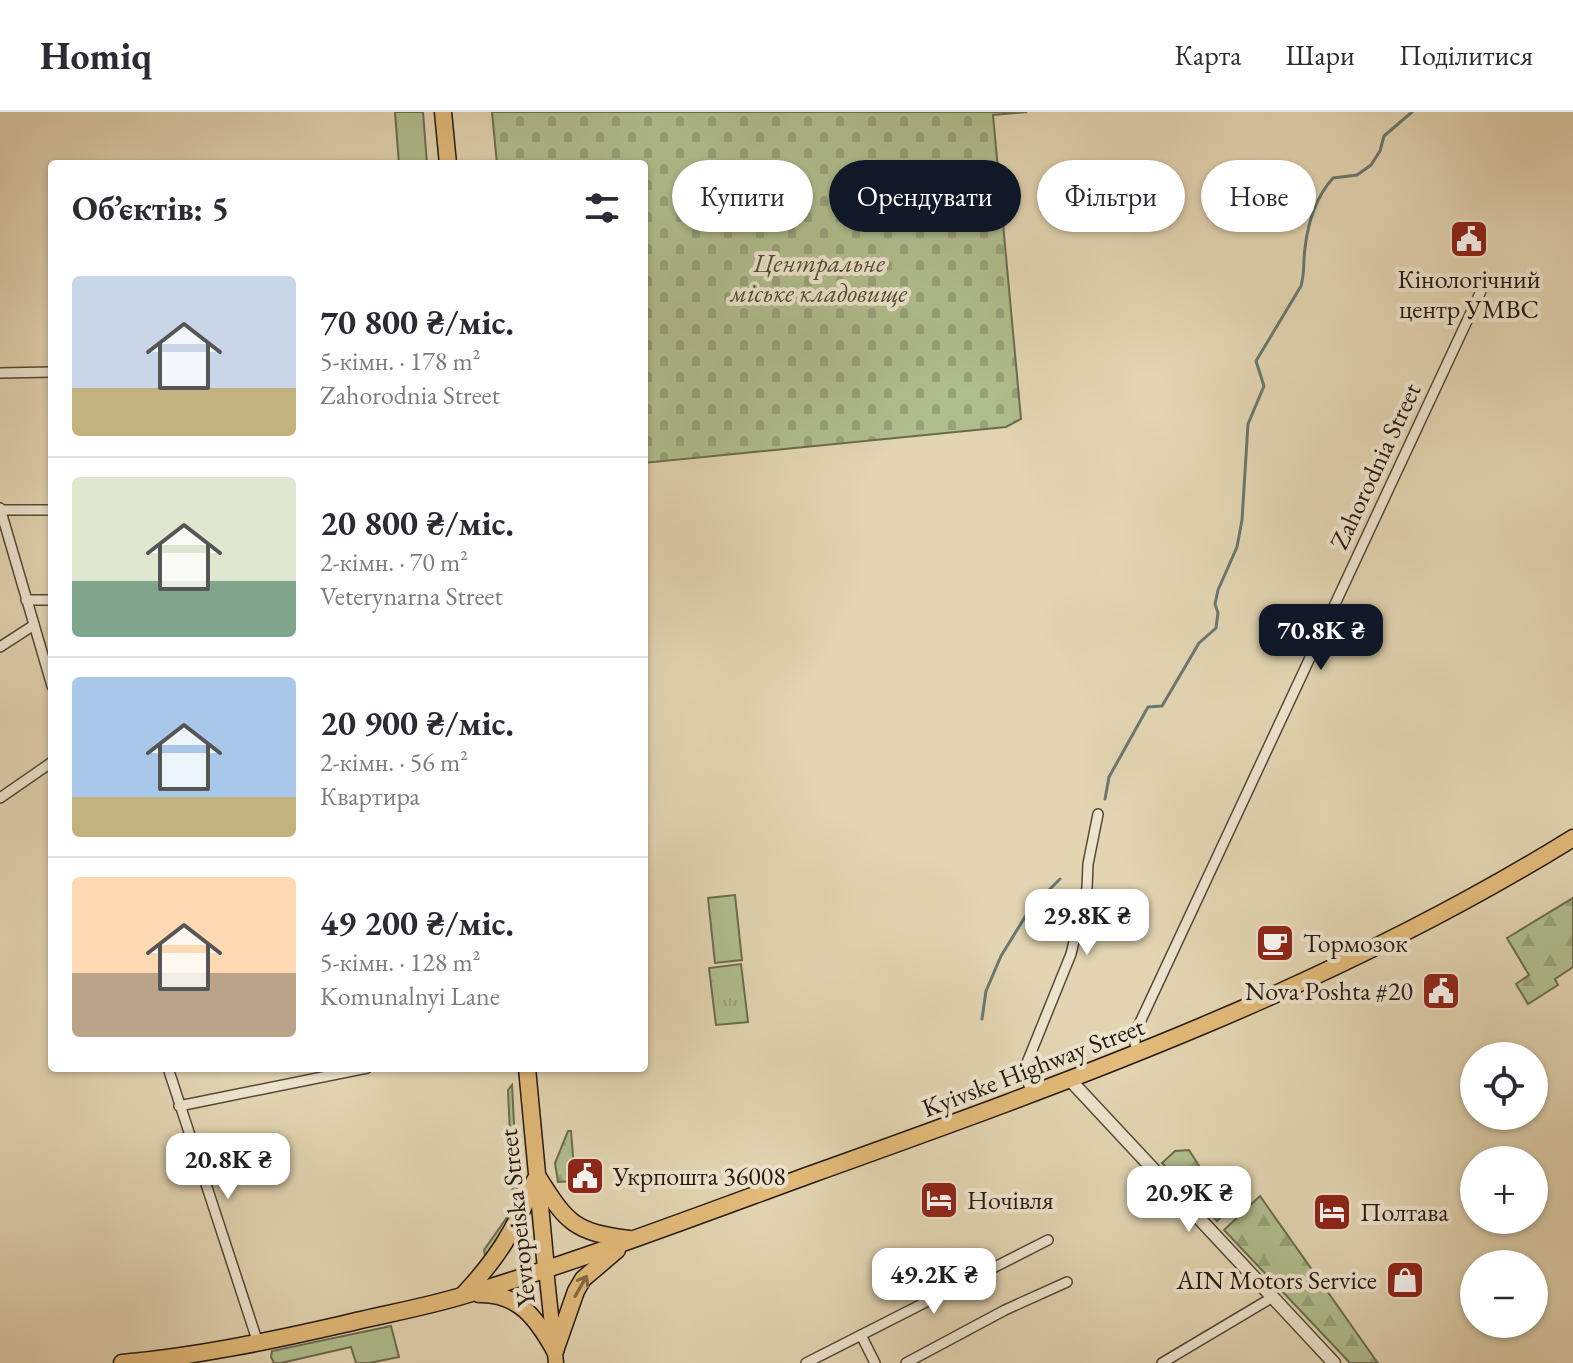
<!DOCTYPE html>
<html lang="uk">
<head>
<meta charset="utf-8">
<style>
  body { margin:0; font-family:"EB Garamond",serif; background:#f2f2f3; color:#2b2b33; height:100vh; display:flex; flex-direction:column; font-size:30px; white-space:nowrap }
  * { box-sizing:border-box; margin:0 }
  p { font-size:26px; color:#7c7c81 }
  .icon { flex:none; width:44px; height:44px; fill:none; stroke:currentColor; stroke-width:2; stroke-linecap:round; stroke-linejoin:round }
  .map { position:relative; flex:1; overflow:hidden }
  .details { position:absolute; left:48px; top:48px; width:600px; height:912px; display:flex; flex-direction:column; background:#fff; border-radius:8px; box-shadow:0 2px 6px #0004 }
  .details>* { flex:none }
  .top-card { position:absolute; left:672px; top:48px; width:760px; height:72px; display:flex; gap:16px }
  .controls { position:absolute; left:1460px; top:930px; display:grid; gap:16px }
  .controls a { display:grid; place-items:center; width:88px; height:88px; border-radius:50%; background:#fff; box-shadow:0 2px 6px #0004; font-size:40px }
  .price { position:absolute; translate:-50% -68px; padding:0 18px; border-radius:16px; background:#fff; color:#222; font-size:26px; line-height:52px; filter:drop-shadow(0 2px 4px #0008) }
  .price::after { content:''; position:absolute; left:50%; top:48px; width:24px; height:18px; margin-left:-12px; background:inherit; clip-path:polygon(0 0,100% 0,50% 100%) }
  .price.on { background:#111827; color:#fff }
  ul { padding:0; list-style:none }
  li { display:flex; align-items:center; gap:24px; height:200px; padding:0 24px }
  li+li { border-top:2px solid #e1e1e2 }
  li span { display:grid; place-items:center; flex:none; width:224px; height:160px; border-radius:8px; color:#555 }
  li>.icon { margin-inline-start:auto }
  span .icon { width:96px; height:96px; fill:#fffc; stroke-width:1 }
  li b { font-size:34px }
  h2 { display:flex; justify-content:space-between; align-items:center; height:96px; padding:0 24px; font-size:34px }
  .chip { padding:0 28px; border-radius:36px; background:#fff; box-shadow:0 2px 6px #0004; font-size:28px; line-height:72px }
  .chip.on { background:#111827; color:#fff }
  header { display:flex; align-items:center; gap:48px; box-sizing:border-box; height:112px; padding:0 40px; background:#fff; border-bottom:2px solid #e1e1e2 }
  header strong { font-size:38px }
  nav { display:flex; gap:44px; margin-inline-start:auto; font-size:28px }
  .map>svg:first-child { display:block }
  .grass { fill:#b0be8e; stroke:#6b6c50; stroke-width:2 }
  .forest { fill:url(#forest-firs); stroke:#6b6c50; stroke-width:2 }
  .cemetery { fill:url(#cemetery-stones); stroke:#6b6c50; stroke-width:2 }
  .park { fill:url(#park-tufts); stroke:#6b6c50; stroke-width:2 }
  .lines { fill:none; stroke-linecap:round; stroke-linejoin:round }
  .stream { stroke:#697873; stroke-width:3 }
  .minor-casing { stroke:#55483a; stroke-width:12 }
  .tertiary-casing { stroke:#55483a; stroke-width:15 }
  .primary-casing { stroke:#261912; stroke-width:17 }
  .trunk-casing { stroke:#261912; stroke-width:19 }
  .minor { stroke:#ede4cd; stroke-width:9 }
  .tertiary { stroke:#ede4cd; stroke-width:12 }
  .primary { stroke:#e2ba79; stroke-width:14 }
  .trunk { stroke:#e2ba79; stroke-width:16 }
  .oneway { stroke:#846a46 }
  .labels { text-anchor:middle; stroke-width:8; stroke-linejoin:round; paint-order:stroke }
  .park-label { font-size:26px; font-style:italic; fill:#4f4b37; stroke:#ede4cd }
  .poi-label { font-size:26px; fill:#261912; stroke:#ede4cd; text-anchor:start }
  .street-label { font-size:26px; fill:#261912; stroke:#ede4cd }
</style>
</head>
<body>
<header>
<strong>Homiq</strong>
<nav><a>Карта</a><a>Шари</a><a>Поділитися</a></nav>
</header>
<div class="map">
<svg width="1573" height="1251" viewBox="0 0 1573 1251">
  <defs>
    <pattern id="forest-firs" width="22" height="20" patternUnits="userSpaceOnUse" patternTransform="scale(2)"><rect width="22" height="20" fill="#b0be8e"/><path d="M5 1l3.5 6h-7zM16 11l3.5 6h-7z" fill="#97a379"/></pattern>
    <pattern id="cemetery-stones" width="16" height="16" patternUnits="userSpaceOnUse" patternTransform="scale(2)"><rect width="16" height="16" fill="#b0be8e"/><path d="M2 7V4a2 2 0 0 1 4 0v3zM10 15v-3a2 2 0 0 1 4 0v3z" fill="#97a379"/></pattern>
    <pattern id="park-tufts" width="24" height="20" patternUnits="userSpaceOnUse" patternTransform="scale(2)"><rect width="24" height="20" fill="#b0be8e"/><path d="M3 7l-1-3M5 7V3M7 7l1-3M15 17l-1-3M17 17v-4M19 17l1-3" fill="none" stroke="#97a379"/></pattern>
  </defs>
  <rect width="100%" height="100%" fill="#e3d5b2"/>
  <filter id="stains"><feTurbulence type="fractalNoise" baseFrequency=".0025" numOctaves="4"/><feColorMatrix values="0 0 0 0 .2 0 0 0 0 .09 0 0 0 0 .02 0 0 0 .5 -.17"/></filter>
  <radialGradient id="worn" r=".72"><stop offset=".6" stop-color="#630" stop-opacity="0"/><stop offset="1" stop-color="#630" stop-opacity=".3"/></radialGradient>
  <!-- grass -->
  <g class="grass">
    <path d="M395,0H423L427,52H399Z"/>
    <path d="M735,783L742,848L715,851L708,786Z"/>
    <path d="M512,973L518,1089L514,1102L491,1143H485L484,1138L510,1101L513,1088L508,978Z"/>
    <path d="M391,1214L399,1245L369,1251H356L351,1235L281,1251H274L271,1245L272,1239Z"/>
  </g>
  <!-- forest -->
  <g class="forest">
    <path d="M1573,786V855L1555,867L1558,873L1528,892L1516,872L1529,863L1507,826Z"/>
    <path d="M568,1019H571L575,1069L558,1070L555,1051Z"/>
    <path d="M1189,1038L1228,1099L1217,1109L1162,1051L1175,1039Z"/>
    <path d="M1260,1084L1375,1247L1378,1251H1350L1224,1118Z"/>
  </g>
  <!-- cemetery -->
  <path class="cemetery" d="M492,0H1027L993,3L1021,307L1006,315L644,351V52H497Z"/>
  <!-- park -->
  <path class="park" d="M741,852L748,910L716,913L709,856Z"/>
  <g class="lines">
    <!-- stream -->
    <g class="stream">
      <path d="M1105,687L1109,665L1148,595L1162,594L1199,531L1216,516L1218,501L1215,492L1218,478L1237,435L1242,408L1248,312L1264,274L1256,249L1301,174C1305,160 1303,149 1305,136C1308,110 1316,85 1333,66L1357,63L1371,53L1380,39L1384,24L1412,0"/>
      <path d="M982,907L986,879L1001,844L1030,797L1060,767"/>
    </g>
    <defs>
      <g id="minor">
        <path d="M0,261L52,260"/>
        <path d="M0,396L52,574"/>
        <path d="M0,398H52"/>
        <path d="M26,488H52"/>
        <path d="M0,535L34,513"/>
        <path d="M0,686L52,650"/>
        <path d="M1139,942L1135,932V921L1481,179"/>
        <path d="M168,956L258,1231"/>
        <path d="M1032,983L1024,958L1071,842L1087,776L1088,752L1098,702"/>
        <path d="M179,994L367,956"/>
        <path d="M861,1223L875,1251"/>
        <path d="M806,1251L1048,1128"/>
        <path d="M906,1251L1005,1198L1067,1170"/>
        <path d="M1162,1251L1273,1185"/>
      </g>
      <path id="tertiary" d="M1071,969L1334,1251"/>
      <path id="primary" d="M546,1157L556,1251"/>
      <g id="trunk">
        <path d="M443,0L448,52"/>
        <path d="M527,956L546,1157"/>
        <path d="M538,1065C567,1111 574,1120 629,1127"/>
        <path d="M479,1182C519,1181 537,1207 555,1239"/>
        <path d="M463,1183C498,1146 516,1116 535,1068"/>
        <path d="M555,1239L576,1179L583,1167L617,1138"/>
        <path d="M122,1251C197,1244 270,1229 344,1212C385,1202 426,1195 465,1183C582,1148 697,1104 812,1062C1074,968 1335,874 1573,726"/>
      </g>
    </defs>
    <!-- minor casing -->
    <use href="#minor" class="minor-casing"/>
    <!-- tertiary casing -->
    <use href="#tertiary" class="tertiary-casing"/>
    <!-- primary casing -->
    <use href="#primary" class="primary-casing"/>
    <!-- trunk casing -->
    <use href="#trunk" class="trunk-casing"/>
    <!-- minor -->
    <use href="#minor" class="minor"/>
    <!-- tertiary -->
    <use href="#tertiary" class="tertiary"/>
    <!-- primary -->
    <use href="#primary" class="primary"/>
    <!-- trunk -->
    <use href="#trunk" class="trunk"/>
  </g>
  <!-- one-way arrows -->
  <defs><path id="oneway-shaft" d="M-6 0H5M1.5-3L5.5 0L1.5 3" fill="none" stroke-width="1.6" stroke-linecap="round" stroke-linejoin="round" transform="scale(2)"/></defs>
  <use class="oneway" href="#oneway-shaft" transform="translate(581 1174) rotate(-60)"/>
  <!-- icons -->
  <defs>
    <symbol id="civic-square" viewBox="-11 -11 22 22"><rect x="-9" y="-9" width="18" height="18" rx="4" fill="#8f2418" stroke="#ede4cd"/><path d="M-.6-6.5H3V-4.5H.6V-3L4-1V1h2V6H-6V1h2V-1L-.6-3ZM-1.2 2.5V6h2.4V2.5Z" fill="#fff"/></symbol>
    <symbol id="cafe-square" viewBox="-11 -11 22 22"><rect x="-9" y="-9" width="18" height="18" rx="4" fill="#8f2418" stroke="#ede4cd"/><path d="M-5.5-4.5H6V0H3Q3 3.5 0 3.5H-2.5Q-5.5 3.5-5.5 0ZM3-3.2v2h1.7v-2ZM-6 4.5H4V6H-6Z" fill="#fff"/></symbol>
    <symbol id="hotel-square" viewBox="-11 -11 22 22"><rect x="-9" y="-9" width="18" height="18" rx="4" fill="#8f2418" stroke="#ede4cd"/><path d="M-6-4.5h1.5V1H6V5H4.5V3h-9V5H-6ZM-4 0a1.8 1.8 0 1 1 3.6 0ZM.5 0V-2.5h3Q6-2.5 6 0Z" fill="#fff"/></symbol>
    <symbol id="shop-square" viewBox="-11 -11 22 22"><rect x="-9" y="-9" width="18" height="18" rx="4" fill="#8f2418" stroke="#ede4cd"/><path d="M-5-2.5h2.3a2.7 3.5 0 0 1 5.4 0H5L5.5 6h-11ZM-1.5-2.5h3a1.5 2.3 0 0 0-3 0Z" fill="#fff"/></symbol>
  </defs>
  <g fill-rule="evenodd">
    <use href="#civic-square" x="1447" y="105" width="44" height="44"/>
    <use href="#cafe-square" x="1253" y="809" width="44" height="44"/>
    <use href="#civic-square" x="1419" y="857" width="44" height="44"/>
    <use href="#civic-square" x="563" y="1042" width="44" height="44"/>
    <use href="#hotel-square" x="917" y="1066" width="44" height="44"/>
    <use href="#hotel-square" x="1310" y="1078" width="44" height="44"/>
    <use href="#shop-square" x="1383" y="1146" width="44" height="44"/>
  </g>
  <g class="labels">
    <!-- park labels -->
    <g class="park-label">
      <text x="819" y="160">Центральне<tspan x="819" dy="30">міське кладовище</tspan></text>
    </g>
    <!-- poi labels -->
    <g class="poi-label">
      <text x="1469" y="176" text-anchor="middle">Кінологічний<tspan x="1469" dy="30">центр УМВС</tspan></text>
      <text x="1303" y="840">Тормозок</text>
      <text x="1413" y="888" text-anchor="end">Nova Poshta #20</text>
      <text x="613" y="1073">Укрпошта 36008</text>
      <text x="967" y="1097">Ночівля</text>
      <text x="1360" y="1109">Полтава</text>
      <text x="1377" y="1177" text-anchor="end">AIN Motors Service</text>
    </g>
    <!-- street labels -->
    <g class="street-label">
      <text transform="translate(1375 354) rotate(-65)" y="9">Zahorodnia Street</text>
      <text transform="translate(1033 955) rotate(-21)" y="9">Kyivske Highway Street</text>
      <text transform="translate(517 1106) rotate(-96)" y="9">Yevropeiska Street</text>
    </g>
  </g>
  <rect width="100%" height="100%" filter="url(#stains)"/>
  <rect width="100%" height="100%" fill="url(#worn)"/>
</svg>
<div class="controls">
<a><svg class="icon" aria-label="locate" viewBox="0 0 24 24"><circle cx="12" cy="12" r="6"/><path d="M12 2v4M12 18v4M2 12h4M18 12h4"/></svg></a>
<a>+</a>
<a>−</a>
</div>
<b class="price on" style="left:1321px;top:560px">70.8K ₴</b>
<b class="price" style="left:1087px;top:845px">29.8K ₴</b>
<b class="price" style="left:228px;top:1089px">20.8K ₴</b>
<b class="price" style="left:1189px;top:1122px">20.9K ₴</b>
<b class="price" style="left:934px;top:1204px">49.2K ₴</b>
<div class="top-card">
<a class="chip">Купити</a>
<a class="chip on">Орендувати</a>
<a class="chip">Фільтри</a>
<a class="chip">Нове</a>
</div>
<section class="details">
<h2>Об’єктів: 5<svg class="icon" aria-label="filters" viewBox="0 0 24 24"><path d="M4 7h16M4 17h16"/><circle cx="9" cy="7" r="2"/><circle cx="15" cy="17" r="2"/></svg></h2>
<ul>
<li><span style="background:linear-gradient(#c9d6e8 70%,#c2b280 0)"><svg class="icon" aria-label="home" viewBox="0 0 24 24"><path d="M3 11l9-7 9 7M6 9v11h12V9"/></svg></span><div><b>70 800 ₴/міс.</b><p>5-кімн. · 178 m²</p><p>Zahorodnia Street</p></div></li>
<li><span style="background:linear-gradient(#dfe7d0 65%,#7fa58c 0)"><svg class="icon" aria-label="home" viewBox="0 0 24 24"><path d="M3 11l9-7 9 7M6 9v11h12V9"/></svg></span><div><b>20 800 ₴/міс.</b><p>2-кімн. · 70 m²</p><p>Veterynarna Street</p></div></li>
<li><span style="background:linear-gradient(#a9c7e8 75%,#c2b280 0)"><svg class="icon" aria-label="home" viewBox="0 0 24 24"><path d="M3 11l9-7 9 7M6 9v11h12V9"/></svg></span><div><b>20 900 ₴/міс.</b><p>2-кімн. · 56 m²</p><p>Квартира</p></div></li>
<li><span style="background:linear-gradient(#ffd9b3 60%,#b9a48a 0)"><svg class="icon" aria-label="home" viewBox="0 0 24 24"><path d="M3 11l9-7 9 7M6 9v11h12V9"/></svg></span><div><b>49 200 ₴/міс.</b><p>5-кімн. · 128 m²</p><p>Komunalnyi Lane</p></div></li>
</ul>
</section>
</div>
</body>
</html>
